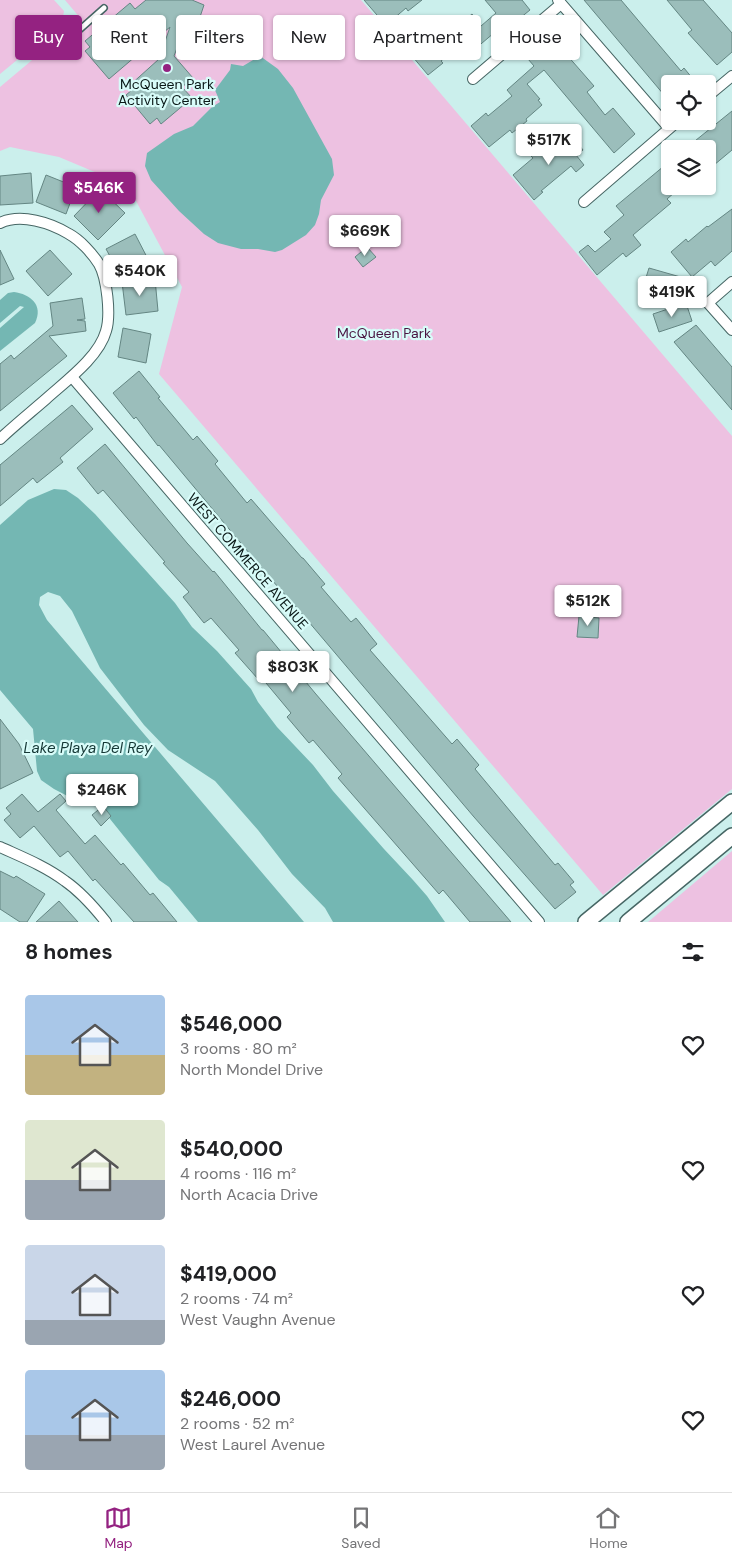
<!DOCTYPE html>
<html lang="en">
<head>
<meta charset="utf-8">
<style>
  body { margin:0; font-family:"DM Sans",sans-serif; background:#f6f6f6; color:#202124; height:100vh; display:flex; flex-direction:column; font-size:19px; white-space:nowrap }
  * { box-sizing:border-box; margin:0 }
  p { font-size:16px; color:#757577 }
  .icon { flex:none; width:28px; height:28px; fill:none; stroke:currentColor; stroke-width:2; stroke-linecap:round; stroke-linejoin:round }
  .map { position:relative; height:922px; overflow:hidden }
  .details { display:flex; flex-direction:column; background:#fff; flex:1 }
  .details>* { flex:none }
  .banner { position:absolute; left:15px; top:15px; width:702px; height:45px; display:flex; gap:10px }
  .buttons { position:absolute; left:661px; top:75px; display:grid; gap:10px }
  .buttons a { display:grid; place-items:center; width:55px; height:55px; border-radius:5px; background:#fff; box-shadow:0 1px 4px #0004; font-size:25px }
  .price { position:absolute; translate:-50% -42px; padding:0 11px; border-radius:5px; background:#fff; color:#222; font-size:16px; line-height:32px; filter:drop-shadow(0 1px 2px #0008) }
  .price::after { content:''; position:absolute; left:50%; top:30px; width:15px; height:11px; margin-left:-8px; background:inherit; clip-path:polygon(0 0,100% 0,50% 100%) }
  .price.current { background:#942281; color:#fff }
  ul { padding:0; list-style:none }
  li { display:flex; align-items:center; gap:15px; height:125px; padding:0 25px }
  li span { display:grid; place-items:center; flex:none; width:140px; height:100px; border-radius:5px; color:#555 }
  li>.icon { margin-inline-start:auto }
  span .icon { width:60px; height:60px; fill:#fffc; stroke-width:1 }
  li b { font-size:21px }
  h2 { display:flex; justify-content:space-between; align-items:center; height:60px; padding:0 25px; font-size:21px }
  .chip { padding:0 18px; border-radius:5px; background:#fff; box-shadow:0 1px 4px #0004; font-size:18px; line-height:45px }
  .chip.current { background:#942281; color:#fff }
  .menu { display:flex; justify-content:space-around; align-items:center; height:70px; border-top:1px solid #e0e0e0; background:#fff; font-size:14px; color:#757577 }
  .menu a { display:grid; justify-items:center; gap:2px }
  .menu .current { color:#942281 }
  .map>svg:first-child { display:block }
  .green { fill:#edc1e1 }
  .water { fill:#74b7b3 }
  .building { fill:#9bbebb; stroke:#648683 }
  .lines { fill:none; stroke-linecap:round; stroke-linejoin:round }
  .service-casing { stroke:#466664; stroke-width:8 }
  .minor-casing { stroke:#466664; stroke-width:12 }
  .secondary-casing { stroke:#466664; stroke-width:18 }
  .service { stroke:#fff; stroke-width:5 }
  .minor { stroke:#fff; stroke-width:10 }
  .secondary { stroke:#fff; stroke-width:15 }
  .poi-dot { fill:#942281; stroke:#d8fcf9; stroke-width:2 }
  .labels { text-anchor:middle; stroke-width:4.5; stroke-linejoin:round; paint-order:stroke }
  .poi-label { font-size:14px; fill:#091716; stroke:#d8fcf9 }
  .park-label { font-size:14px; fill:#491440; stroke:#d8fcf9 }
  .street-label { font-size:14px; fill:#091716; stroke:#d8fcf9 }
  .water-label { font-size:15px; font-style:italic; fill:#153735; stroke:#d8fcf9 }
</style>
</head>
<body>
<div class="map">
<svg width="732" height="922" viewBox="0 0 732 922">
  <rect width="100%" height="100%" fill="#cbefec"/>
  <!-- green -->
  <g class="green">
    <path d="M0,0H54L64,11L62,23L0,74Z"/>
    <path d="M65,0H361L732,436V789L603,895L159,374L182,287L128,186L59,157L10,147L0,151V87L81,19Z"/>
    <path d="M732,851V922H648Z"/>
  </g>
  <!-- water -->
  <g class="water">
    <path d="M260,56L278,69L293,88L332,159L334,175L321,200L319,214L315,225L306,235L282,250L275,252L258,249H241L218,243L204,234L179,211L151,180L145,166L147,153L174,134L193,126L212,107L220,102L215,90L230,70L231,64L243,66Z"/>
    <path d="M14,292C30,294 44,305 35,323L0,351V328L24,307L20,306L0,323V300L8,293Z"/>
    <path d="M54,489L66,490L78,498L95,514L175,603L192,627L217,651L251,689L258,702L277,727L313,765L333,791L384,849L413,880L427,896L445,922H333L325,908L292,874L258,830L215,781L168,750L144,725L100,668L72,611L60,596L48,592L40,597L39,605L47,620L304,922H198L169,887L159,880L102,809L92,805L77,801L54,789L41,780L37,771L33,729L0,690V525L28,500Z"/>
  </g>
  <!-- building -->
  <g class="building">
    <path d="M146,0H192L204,5L200,17L205,19L198,38L183,32L174,56L193,78L182,87L192,98L161,124L157,118L150,124L126,95L132,90L129,86L159,59L170,27L109,79L85,51L90,47L85,41L130,3L135,9Z"/>
    <path d="M364,0H422L408,11L406,8L392,20L389,17L383,22Z"/>
    <path d="M485,0H522L530,10L504,31L501,27L475,49L467,39L441,61L443,63L428,75L407,50L442,20L452,31L472,14L481,26L496,13Z"/>
    <path d="M584,0H621L681,71L684,68L697,84H670V102Z"/>
    <path d="M667,0H703L732,33V52L717,65L688,33L692,30Z"/>
    <path d="M552,38L594,86L587,92L605,115L613,108L635,134L614,153L544,70L527,84L540,99L538,100L542,105L526,119L527,121L512,133L510,130L489,147L471,126L486,113L488,116L512,96L507,90L534,66L528,59Z"/>
    <path d="M732,111V150L708,170V149H685Z"/>
    <path d="M572,136L583,150L576,155L584,165L576,172L571,166L541,191L543,192L534,200L513,175L533,158L531,156L547,143L554,151Z"/>
    <path d="M670,161V186H682L667,199L671,203L633,235L641,245L626,257L623,253L597,275L579,252L588,245L595,252L611,239L604,232L624,215L616,206Z"/>
    <path d="M31,173L33,203L0,205V176Z"/>
    <path d="M46,175L76,187L66,214L36,202Z"/>
    <path d="M100,189L125,213L98,240L74,216Z"/>
    <path d="M732,209V251L715,266L711,261L692,277L671,252L686,239L688,242L707,226L708,227Z"/>
    <path d="M135,234L150,263L122,278L106,249Z"/>
    <path d="M367,247L376,257L363,267L355,257Z"/>
    <path d="M0,250L14,279L0,285Z"/>
    <path d="M50,250L72,274L48,296L26,271Z"/>
    <path d="M649,268L691,280L686,297L644,284Z"/>
    <path d="M155,279L158,311L126,315L122,282Z"/>
    <path d="M82,298L85,319L77,320L85,321L86,331L49,336L67,356L0,411V364L11,355L14,359L53,326L50,303Z"/>
    <path d="M686,303L692,321L659,332L653,314Z"/>
    <path d="M696,325L732,367V410L674,342Z"/>
    <path d="M123,328L151,334L146,363L118,357Z"/>
    <path d="M139,371L160,397L158,398L193,440L197,436L218,461L215,464L247,503L251,499L302,558H303L325,584L321,587L351,622L356,618L377,644L370,650L452,744L457,739L479,765L475,769L555,865L558,863L574,882L570,885L576,892L555,909L474,817L297,608L270,578L159,445L158,446L136,417L134,419L113,393Z"/>
    <path d="M72,405L93,429L60,458L63,462L37,483L33,478L0,506V465Z"/>
    <path d="M105,444L187,543L213,572L214,571L262,630H263L315,693L511,922H470L443,890L439,894L338,778L342,774L313,740L309,743L287,717L291,713L261,677L258,679L235,653L239,650L211,618L204,623L183,597L189,592L163,563L165,562L103,490L98,494L77,468Z"/>
    <path d="M579,616L599,618L598,638L577,637Z"/>
    <path d="M0,719L19,744L33,773L0,789Z"/>
    <path d="M22,794L38,812L60,794L66,801L56,810L85,844L95,835L121,865L123,863L150,895L153,893L177,922H134L95,879L93,881L68,851L60,857L34,826L20,838L4,820L11,814L6,808Z"/>
    <path d="M103,806L111,816L101,826L92,815Z"/>
    <path d="M0,871L14,878L16,876L45,894L27,922H20L0,909Z"/>
    <path d="M59,901L78,922H36Z"/>
  </g>
  <g class="lines">
    <defs>
      <path id="service" d="M60,47L104,8"/>
      <g id="minor">
        <path d="M558,0L669,128"/>
        <path d="M473,79L561,4"/>
        <path d="M708,96L732,76"/>
        <path d="M584,202L678,121"/>
        <path d="M0,223C21,213 51,223 69,234C80,240 92,253 99,264C107,278 111,315 106,331C99,357 66,381 46,399C31,412 15,425 0,439"/>
        <path d="M732,282L708,303L732,330"/>
        <path d="M72,377L539,922"/>
        <path d="M0,847C22,857 45,866 65,881C81,892 94,907 106,922"/>
      </g>
      <g id="secondary">
        <path d="M586,922L732,802"/>
        <path d="M628,922L732,836"/>
      </g>
    </defs>
    <!-- service casing -->
    <use href="#service" class="service-casing"/>
    <!-- minor casing -->
    <use href="#minor" class="minor-casing"/>
    <!-- secondary casing -->
    <use href="#secondary" class="secondary-casing"/>
    <!-- service -->
    <use href="#service" class="service"/>
    <!-- minor -->
    <use href="#minor" class="minor"/>
    <!-- secondary -->
    <use href="#secondary" class="secondary"/>
  </g>
  <!-- markers -->
  <circle class="poi-dot" cx="167" cy="68" r="5"/>
  <g class="labels">
    <!-- poi labels -->
    <g class="poi-label">
      <text x="167" y="89">McQueen Park<tspan x="167" dy="16">Activity Center</tspan></text>
    </g>
    <!-- park labels -->
    <g class="park-label">
      <text x="384" y="338">McQueen Park</text>
    </g>
    <!-- street labels -->
    <g class="street-label">
      <text transform="translate(248 561) rotate(49)" y="5">WEST COMMERCE AVENUE</text>
    </g>
    <!-- water labels -->
    <g class="water-label">
      <text x="88" y="753">Lake Playa Del Rey</text>
    </g>
  </g>
</svg>
<div class="buttons">
<a><svg class="icon" aria-label="locate" viewBox="0 0 24 24"><circle cx="12" cy="12" r="6"/><path d="M12 2v4M12 18v4M2 12h4M18 12h4"/></svg></a>
<a><svg class="icon" aria-label="layers" viewBox="0 0 24 24"><path d="M12 4l9 5-9 5-9-5zM3 14l9 5 9-5"/></svg></a>
</div>
<b class="price" style="left:549px;top:166px">$517K</b>
<b class="price current" style="left:99px;top:214px">$546K</b>
<b class="price" style="left:365px;top:257px">$669K</b>
<b class="price" style="left:140px;top:297px">$540K</b>
<b class="price" style="left:672px;top:318px">$419K</b>
<b class="price" style="left:588px;top:627px">$512K</b>
<b class="price" style="left:293px;top:693px">$803K</b>
<b class="price" style="left:102px;top:816px">$246K</b>
<div class="banner">
<a class="chip current">Buy</a>
<a class="chip">Rent</a>
<a class="chip">Filters</a>
<a class="chip">New</a>
<a class="chip">Apartment</a>
<a class="chip">House</a>
</div>
</div>
<section class="details">
<h2>8 homes<svg class="icon" aria-label="filters" viewBox="0 0 24 24"><path d="M4 7h16M4 17h16"/><circle cx="9" cy="7" r="2"/><circle cx="15" cy="17" r="2"/></svg></h2>
<ul>
<li><span style="background:linear-gradient(#a9c7e8 60%,#c2b280 0)"><svg class="icon" aria-label="home" viewBox="0 0 24 24"><path d="M3 11l9-7 9 7M6 9v11h12V9"/></svg></span><div><b>$546,000</b><p>3 rooms · 80 m²</p><p>North Mondel Drive</p></div><svg class="icon" aria-label="heart" viewBox="0 0 24 24"><path d="M12 20l-8-8c-3-5 5-10 8-4 3-6 11-1 8 4z"/></svg></li>
<li><span style="background:linear-gradient(#dfe7d0 60%,#9aa5b1 0)"><svg class="icon" aria-label="home" viewBox="0 0 24 24"><path d="M3 11l9-7 9 7M6 9v11h12V9"/></svg></span><div><b>$540,000</b><p>4 rooms · 116 m²</p><p>North Acacia Drive</p></div><svg class="icon" aria-label="heart" viewBox="0 0 24 24"><path d="M12 20l-8-8c-3-5 5-10 8-4 3-6 11-1 8 4z"/></svg></li>
<li><span style="background:linear-gradient(#c9d6e8 75%,#9aa5b1 0)"><svg class="icon" aria-label="home" viewBox="0 0 24 24"><path d="M3 11l9-7 9 7M6 9v11h12V9"/></svg></span><div><b>$419,000</b><p>2 rooms · 74 m²</p><p>West Vaughn Avenue</p></div><svg class="icon" aria-label="heart" viewBox="0 0 24 24"><path d="M12 20l-8-8c-3-5 5-10 8-4 3-6 11-1 8 4z"/></svg></li>
<li><span style="background:linear-gradient(#a9c7e8 65%,#9aa5b1 0)"><svg class="icon" aria-label="home" viewBox="0 0 24 24"><path d="M3 11l9-7 9 7M6 9v11h12V9"/></svg></span><div><b>$246,000</b><p>2 rooms · 52 m²</p><p>West Laurel Avenue</p></div><svg class="icon" aria-label="heart" viewBox="0 0 24 24"><path d="M12 20l-8-8c-3-5 5-10 8-4 3-6 11-1 8 4z"/></svg></li>
</ul>
</section>
<nav class="menu">
<a class="current"><svg class="icon" aria-label="map" viewBox="0 0 24 24"><path d="M3 6l6-2 6 2 6-2v14l-6 2-6-2-6 2zM9 4v14M15 6v14"/></svg>Map</a>
<a><svg class="icon" aria-label="saved" viewBox="0 0 24 24"><path d="M7 4h10v16l-5-4-5 4z"/></svg>Saved</a>
<a><svg class="icon" aria-label="home" viewBox="0 0 24 24"><path d="M3 11l9-7 9 7M6 9v11h12V9"/></svg>Home</a>
</nav>
</body>
</html>
